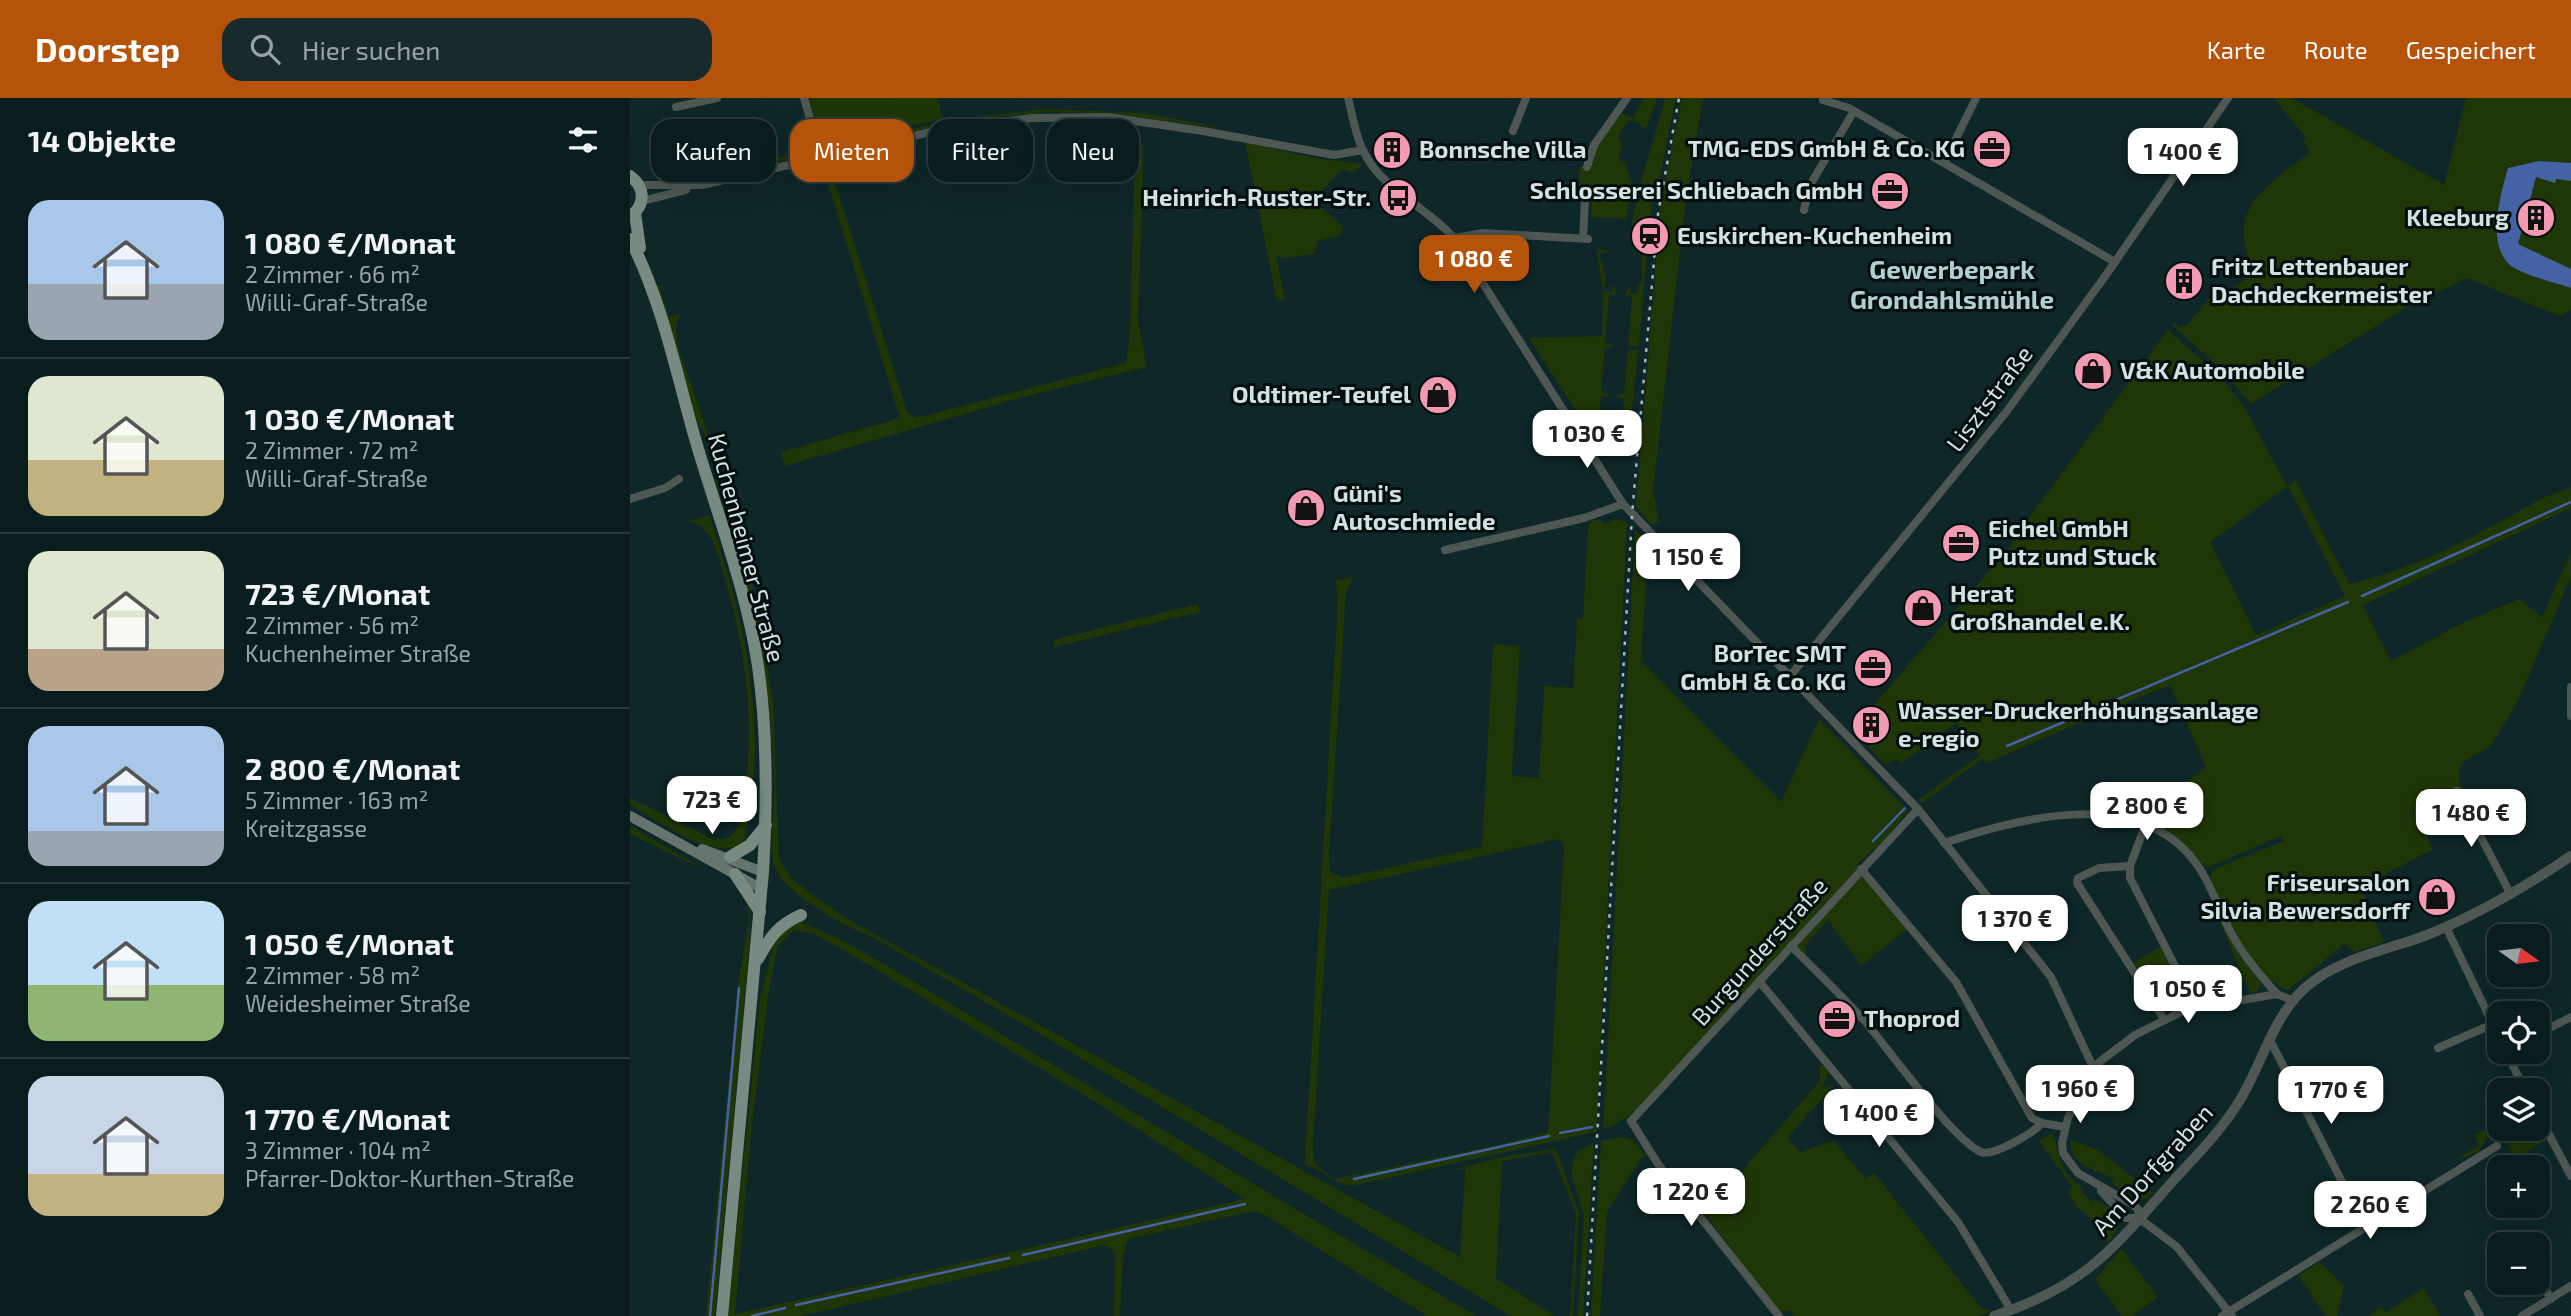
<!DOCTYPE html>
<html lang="de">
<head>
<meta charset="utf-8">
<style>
  body { margin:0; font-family:"Exo 2",sans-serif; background:#182a2b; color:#f1f3f6; height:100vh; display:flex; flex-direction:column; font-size:26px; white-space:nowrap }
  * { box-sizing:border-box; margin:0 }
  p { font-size:23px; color:#99a2a4 }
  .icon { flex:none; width:38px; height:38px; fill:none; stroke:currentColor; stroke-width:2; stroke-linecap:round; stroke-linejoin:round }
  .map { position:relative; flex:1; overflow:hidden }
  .side { display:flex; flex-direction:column; background:#0a1d1e; width:630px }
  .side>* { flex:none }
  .top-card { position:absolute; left:21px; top:21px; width:665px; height:63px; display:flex; gap:14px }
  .needle { width:46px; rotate:104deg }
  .controls { position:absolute; left:1857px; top:826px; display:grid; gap:14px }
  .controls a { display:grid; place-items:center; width:63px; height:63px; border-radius:14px; background:#0a1d1e; box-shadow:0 7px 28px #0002,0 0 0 2px #2a3b3c; font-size:35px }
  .price { position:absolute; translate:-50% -60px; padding:0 16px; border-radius:14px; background:#fff; color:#222; font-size:23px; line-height:46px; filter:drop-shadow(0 2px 4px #0008) }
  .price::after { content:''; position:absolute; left:50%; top:42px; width:21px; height:16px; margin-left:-10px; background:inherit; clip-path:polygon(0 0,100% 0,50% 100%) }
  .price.on { background:#b45309; color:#fff }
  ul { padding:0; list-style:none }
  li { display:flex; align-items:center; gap:21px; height:175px; padding:0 28px }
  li+li { border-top:2px solid #2a3b3c }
  li span { display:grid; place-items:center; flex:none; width:196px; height:140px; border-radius:21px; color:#555 }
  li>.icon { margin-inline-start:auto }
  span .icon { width:84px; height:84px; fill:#fffc; stroke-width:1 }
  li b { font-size:30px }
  h2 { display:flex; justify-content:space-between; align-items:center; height:84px; padding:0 28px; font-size:30px }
  .tag { padding:0 24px; border-radius:21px; background:#0a1d1e; box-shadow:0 7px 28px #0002,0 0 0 2px #2a3b3c; font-size:24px; line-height:63px }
  .tag.on { background:#b45309; color:#fff }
  header { display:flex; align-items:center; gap:42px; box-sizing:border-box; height:98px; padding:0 35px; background:#b45309; color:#fff }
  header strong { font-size:33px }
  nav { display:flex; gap:38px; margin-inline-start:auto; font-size:24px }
  .search { width:490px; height:63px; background:#182a2b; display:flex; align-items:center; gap:18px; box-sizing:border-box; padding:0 24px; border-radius:21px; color:#99a2a4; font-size:26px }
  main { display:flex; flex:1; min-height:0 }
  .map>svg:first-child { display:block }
  .green { fill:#1f3707; fill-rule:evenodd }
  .water { fill:#4462a4 }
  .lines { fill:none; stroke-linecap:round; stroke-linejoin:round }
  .stream { stroke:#4462a4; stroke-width:2.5 }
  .minor { stroke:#4e5753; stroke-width:8 }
  .tertiary { stroke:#4e5753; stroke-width:10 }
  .secondary { stroke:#65756d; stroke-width:10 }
  .primary { stroke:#778b82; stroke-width:12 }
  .rail { stroke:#abbcbc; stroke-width:2.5; stroke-dasharray:3.5 7; stroke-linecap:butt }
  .labels { text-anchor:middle; stroke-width:6; stroke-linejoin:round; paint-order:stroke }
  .poi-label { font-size:24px; font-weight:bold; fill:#d2e1e1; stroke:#050e0e; text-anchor:start }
  .street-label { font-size:24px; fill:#d2e1e1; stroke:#050e0e }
  .neighbourhood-label { font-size:26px; font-weight:bold; fill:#b3d0d1; stroke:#050e0e }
</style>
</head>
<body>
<header>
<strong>Doorstep</strong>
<div class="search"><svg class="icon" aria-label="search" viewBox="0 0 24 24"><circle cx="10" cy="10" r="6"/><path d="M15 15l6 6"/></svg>Hier suchen</div>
<nav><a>Karte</a><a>Route</a><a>Gespeichert</a></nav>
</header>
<main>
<section class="side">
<h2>14 Objekte<svg class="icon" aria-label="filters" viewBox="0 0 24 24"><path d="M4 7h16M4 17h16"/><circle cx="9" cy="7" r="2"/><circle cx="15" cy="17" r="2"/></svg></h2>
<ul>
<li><span style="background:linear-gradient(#a9c7e8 60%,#9aa5b1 0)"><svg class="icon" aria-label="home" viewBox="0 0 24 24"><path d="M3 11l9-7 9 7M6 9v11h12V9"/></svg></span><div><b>1 080 €/Monat</b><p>2 Zimmer · 66 m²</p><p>Willi-Graf-Straße</p></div></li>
<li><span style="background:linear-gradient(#dfe7d0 60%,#c2b280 0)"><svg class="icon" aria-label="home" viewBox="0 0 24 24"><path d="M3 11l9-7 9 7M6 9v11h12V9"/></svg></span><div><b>1 030 €/Monat</b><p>2 Zimmer · 72 m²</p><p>Willi-Graf-Straße</p></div></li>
<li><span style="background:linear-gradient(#dfe7d0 70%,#b9a48a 0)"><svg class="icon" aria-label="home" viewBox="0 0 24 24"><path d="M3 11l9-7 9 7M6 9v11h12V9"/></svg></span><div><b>723 €/Monat</b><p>2 Zimmer · 56 m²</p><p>Kuchenheimer Straße</p></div></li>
<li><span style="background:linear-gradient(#a9c7e8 75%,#9aa5b1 0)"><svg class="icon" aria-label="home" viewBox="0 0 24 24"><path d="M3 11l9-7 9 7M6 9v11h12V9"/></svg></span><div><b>2 800 €/Monat</b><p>5 Zimmer · 163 m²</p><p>Kreitzgasse</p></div></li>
<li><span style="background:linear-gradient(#bfe0f5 60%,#8fb573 0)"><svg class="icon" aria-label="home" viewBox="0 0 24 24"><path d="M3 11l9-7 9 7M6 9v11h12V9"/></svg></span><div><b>1 050 €/Monat</b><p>2 Zimmer · 58 m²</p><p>Weidesheimer Straße</p></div></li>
<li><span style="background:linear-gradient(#c9d6e8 70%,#c2b280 0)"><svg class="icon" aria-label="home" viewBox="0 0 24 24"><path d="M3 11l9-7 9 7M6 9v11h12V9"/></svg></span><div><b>1 770 €/Monat</b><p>3 Zimmer · 104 m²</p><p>Pfarrer-Doktor-Kurthen-Straße</p></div></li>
</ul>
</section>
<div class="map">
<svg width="1941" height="1218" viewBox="0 0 1941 1218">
  <rect width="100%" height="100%" fill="#0e2728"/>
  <!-- green -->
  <g class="green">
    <path d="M178,0H308L312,21L194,47Z"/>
    <path d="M1010,0H1027L1016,32L1005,23H998L988,38L992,49L988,60L996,66L1002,87L996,121L961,119L962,100L948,99L950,68L960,71L967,49L992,15L1003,20L1013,2Z"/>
    <path d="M1035,0H1046L1028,89H1024L1019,134L1001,132C1007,88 1024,44 1035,0Z"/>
    <path d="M1052,0H1073L1056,101L1023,393L1029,422L1023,428L1006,409L1031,103Z"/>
    <path d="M1644,0H1662L1814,87L1836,0H1941V212L1930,218L1837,180L1775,210L1621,306L1590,270L1542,227L1544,224L1549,229L1557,227L1588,190L1592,197L1622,177C1618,160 1611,140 1615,123C1620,97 1658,70 1678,57L1679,51L1672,43L1676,40Z"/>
    <path d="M415,11L514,15L603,32L480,15L418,14L345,21L200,50L321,22Z"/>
    <path d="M615,44L685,60L733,66L724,75L712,71L684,102L713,129L710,138L687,143L685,156L657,160L646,158L655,201L647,203Z"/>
    <path d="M505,47H514L508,223L517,269L393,299L155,368L151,354L270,320L197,82L201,80L204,83L213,109L277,314L286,320L496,265L500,234Z"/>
    <path d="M176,54L175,57C140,66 70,90 37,83Z"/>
    <path d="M1014,142L1016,163L1009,248H998L1002,199L995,198L996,193L1001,189L1000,195L1007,196L1009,185H1012L1011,150L1008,149L1013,146Z"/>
    <path d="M966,151L977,152V155H970V162L973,166V175L976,176L974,193L982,194V187L987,192L986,197H979L975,245L982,246V250H975L971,294L978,295V299L971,298L968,331L975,334L961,336L899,240L972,238L973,192Z"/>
    <path d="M29,187L39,219L50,216L46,227L47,246L95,385L92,387L94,395L88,392L85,380L88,378L72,329H69L25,190Z"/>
    <path d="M1538,232L1590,278L1615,310L1653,381L1658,388L1666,382L1719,486C1788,471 1850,435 1911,401C1921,396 1932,394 1941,389V410L1733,507L1761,563L1831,526L1889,501L1912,519L1941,454V478L1886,607L1860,649L1836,662L1829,671V682L1839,700L1836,701L1830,691L1826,705L1822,701L1796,715L1791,723L1803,751L1731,789L1754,844L1725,854L1714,846L1658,892C1625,882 1588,809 1580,777L1587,770L1654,743L1652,738L1576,770L1544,738L1509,722L1539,704L1550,689L1576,669L1540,587L1489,608L1486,598L1476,603L1480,612L1356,665L1352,661L1292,705L1289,701L1350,657L1326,625L1271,665L1266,661L1256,667L1238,648L1260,623L1243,608L1379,450L1397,422ZM1658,388L1715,498L1626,537L1580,444Z"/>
    <path d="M998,251L1008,252L1000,330L998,336L983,335L991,333L994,300L987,299V296H994Z"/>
    <path d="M96,400L127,505L143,603L149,761L163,782L214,819L830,1159L835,1071L818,1073L869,1060L923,1051L928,1056L949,1115L943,1218H940L946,1116L922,1054L872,1063L866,1180L924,1218H881L412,937L241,838C215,829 158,797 146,772C138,757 144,717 144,698C144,666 142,634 138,602C130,535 111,469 92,405Z"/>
    <path d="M79,417C115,520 141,639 113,746C78,763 31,723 0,707V700L85,742L99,740C113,726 113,709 115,690C127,607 110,520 82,441L71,428L59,423Z"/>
    <path d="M970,421L973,426L988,421L997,425L966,1034L725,1087C703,1089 691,1068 676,1068L675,1061L708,499L705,483L723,479L716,494L699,757L700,773L712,780L852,749L863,546L890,548L882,678L909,680L914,588L943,590L947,521H953L958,429L961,423ZM928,741L934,747L918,1034L867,1047L704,1081L684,1065L683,1046L699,792Z"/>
    <path d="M1005,432L1022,449L1018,454L1011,563L1151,704L1189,621L1278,713L1252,744L1227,766L1229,769L1018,1001L993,1022L973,1032Z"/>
    <path d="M568,506L570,514L424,549V542Z"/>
    <path d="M0,728L79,774L0,736Z"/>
    <path d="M1229,780H1234L1277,831L1231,867L1198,822L1176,846V858L1168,849L1169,844Z"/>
    <path d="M116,799L120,812V843L85,1218H76L108,886L119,823Z"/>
    <path d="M172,824L218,845L846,1218H797L633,1116L624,1113L498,1141L493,1159L490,1218H484L485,1160L483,1152L475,1147L171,1218H98L130,900L146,838L164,825ZM164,832L184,836L222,857L466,1004L615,1101L105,1216L121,1035L139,892L148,847Z"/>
    <path d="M1593,826L1609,857L1631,886L1627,894L1620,895L1591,827Z"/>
    <path d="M1531,849L1540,865L1513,880L1503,865Z"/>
    <path d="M1190,968H1194L1199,975L1192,990L1206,985L1158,1039L1170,1054L1204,1043L1236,1081L1244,1075L1353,1212L1357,1210L1359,1214L1349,1218H1163L1160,1213H1148L1075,1116L1190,983Z"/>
    <path d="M1869,1025V1031L1908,1030L1914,1043L1865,1073L1857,1060L1878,1059L1881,1051L1870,1033L1863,1030L1848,1054L1822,1064L1849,1047L1845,1037Z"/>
    <path d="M1423,1035C1432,1063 1425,1068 1452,1089V1095L1463,1104L1465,1101C1477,1109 1490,1114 1488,1131L1477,1146L1476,1132L1449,1111L1438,1096L1442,1088L1409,1043Z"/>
    <path d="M992,1039L1003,1042L1016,1058L1012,1059L977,1114L970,1218H961L971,1043Z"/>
    <path d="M1441,1042L1466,1051L1523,1095L1515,1101L1504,1099L1482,1086L1483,1081C1468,1071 1439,1070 1441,1042Z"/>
    <path d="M964,1045L953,1218H948L954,1116L942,1079V1066L948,1053Z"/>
    <path d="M1491,1151L1528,1199L1502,1218H1492L1465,1182Z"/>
    <path d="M1690,1164L1714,1188L1707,1218H1696L1668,1178Z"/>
    <path d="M1794,1190L1810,1218H1738L1756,1206L1751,1211L1757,1214Z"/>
  </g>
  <!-- water -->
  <path class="water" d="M1909,63L1941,65V83L1926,81L1925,85L1906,79L1888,146L1941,171V190C1924,184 1904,180 1888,172C1853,156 1870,98 1878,70Z"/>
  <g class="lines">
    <!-- stream -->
    <g class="stream">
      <path d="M1732,498L1941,404"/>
      <path d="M1377,648L1718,504"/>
      <path d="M1243,743L1275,710"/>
      <path d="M930,1035L962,1029"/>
      <path d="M724,1081L919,1038"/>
      <path d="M393,1157L615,1106"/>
      <path d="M166,1207L379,1160"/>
      <path d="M80,1218L109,890"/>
      <path d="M122,1218L155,1210"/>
    </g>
    <!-- minor -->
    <g class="minor">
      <path d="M174,0L191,58"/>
      <path d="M718,0C723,19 726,41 736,58C755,93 798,110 824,140L993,406L1288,711L1421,879L1463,969"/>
      <path d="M1193,2L1219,10L1485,164"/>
      <path d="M46,9L87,0"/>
      <path d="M883,33L896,0"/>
      <path d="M1314,65L1346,0"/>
      <path d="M957,69L964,47L997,0"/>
      <path d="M10,87H72L318,30L402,20L478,19L573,33L704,57L733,52"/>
      <path d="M12,103L56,92"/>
      <path d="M1174,112L1180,87L1224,13"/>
      <path d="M824,140L853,135L958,141"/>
      <path d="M953,140L955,102"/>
      <path d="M0,401L35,390L49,381"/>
      <path d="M815,452L954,420L993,406"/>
      <path d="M1160,578L1377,313L1476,177L1598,0"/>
      <path d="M1941,589V618"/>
      <path d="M1827,693L1881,797"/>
      <path d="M1515,728L1500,768V780L1545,868L1555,912"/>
      <path d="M1314,745C1391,719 1512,687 1568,768C1582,788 1588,810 1599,831C1611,855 1629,876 1647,896"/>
      <path d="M1500,768L1469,770L1448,780L1447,785L1534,921"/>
      <path d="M1231,771L1326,884L1402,1020L1412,1025L1435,1029"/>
      <path d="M1816,829L1869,939"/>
      <path d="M1161,848C1185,872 1210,896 1233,921C1258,950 1321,1040 1351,1054C1363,1059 1403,1035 1412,1025"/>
      <path d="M1129,883L1328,1124L1381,1212"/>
      <path d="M1908,936L1941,919"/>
      <path d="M1640,942L1735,1129"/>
      <path d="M1808,950L1863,926"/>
      <path d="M1876,954L1895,992"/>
      <path d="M1908,1016L1941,1078"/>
      <path d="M1471,1093L1496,1120H1509L1547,1149L1602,1218"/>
      <path d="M1509,1120L1508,1111L1502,1106L1448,1075L1433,1055L1432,1045L1438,1020L1463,969L1505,937L1555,912L1647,896L1664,903"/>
      <path d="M1908,1179L1921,1201"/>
      <path d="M1838,1196L1850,1218"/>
      <path d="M1149,1218L1028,1066L1001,1023L1288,711"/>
      <path d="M1592,1218L1867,1048"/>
      <path d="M1892,1218L1941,1188"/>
    </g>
    <!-- tertiary -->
    <path class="tertiary" d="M1364,1218C1455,1188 1481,1153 1542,1084C1566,1058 1591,1033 1610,1002C1632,966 1643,918 1676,889C1709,860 1758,852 1797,837C1849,816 1895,789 1941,758"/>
    <!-- secondary -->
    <g class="secondary">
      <path d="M0,718L132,791"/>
      <path d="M72,751L133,774"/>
    </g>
    <!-- primary -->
    <g class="primary">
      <path d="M0,78C15,89 16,106 1,118"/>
      <path d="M5,115L10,150"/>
      <path d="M0,141C31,201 46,273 64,337C86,414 116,488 128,568C138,636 137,706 133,774L92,1218"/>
      <path d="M100,759L120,747L136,727"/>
      <path d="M105,776L130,814"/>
      <path d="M128,861C140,839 148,827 171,817"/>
    </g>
    <!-- rail -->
    <path class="rail" d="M957,1218L1002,417L1028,116L1049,0"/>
  </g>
  <!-- icons -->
  <defs>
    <symbol id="office-disc" viewBox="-11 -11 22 22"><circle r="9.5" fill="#f19ab1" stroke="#050e0e"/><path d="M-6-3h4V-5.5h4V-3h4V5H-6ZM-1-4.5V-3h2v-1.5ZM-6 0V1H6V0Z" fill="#111"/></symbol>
    <symbol id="building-disc" viewBox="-11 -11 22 22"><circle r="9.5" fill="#f19ab1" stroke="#050e0e"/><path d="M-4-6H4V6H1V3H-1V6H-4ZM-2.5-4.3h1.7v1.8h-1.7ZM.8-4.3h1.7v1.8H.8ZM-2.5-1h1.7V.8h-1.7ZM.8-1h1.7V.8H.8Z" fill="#111"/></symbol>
    <symbol id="bus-disc" viewBox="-11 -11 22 22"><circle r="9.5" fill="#f19ab1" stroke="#050e0e"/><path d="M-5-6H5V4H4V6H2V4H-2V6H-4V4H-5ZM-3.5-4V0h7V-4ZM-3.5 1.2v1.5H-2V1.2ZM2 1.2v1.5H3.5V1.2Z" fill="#111"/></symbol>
    <symbol id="station-disc" viewBox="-11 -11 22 22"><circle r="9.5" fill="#f19ab1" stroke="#050e0e"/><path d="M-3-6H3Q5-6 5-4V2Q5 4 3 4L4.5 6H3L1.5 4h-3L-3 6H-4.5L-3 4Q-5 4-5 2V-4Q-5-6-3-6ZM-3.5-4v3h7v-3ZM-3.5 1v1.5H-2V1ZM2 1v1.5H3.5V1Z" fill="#111"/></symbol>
    <symbol id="shop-disc" viewBox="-11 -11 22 22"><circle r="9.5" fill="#f19ab1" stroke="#050e0e"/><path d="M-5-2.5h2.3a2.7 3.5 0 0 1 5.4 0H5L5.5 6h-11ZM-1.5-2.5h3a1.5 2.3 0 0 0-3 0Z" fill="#111"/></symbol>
  </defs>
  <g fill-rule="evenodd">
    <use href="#office-disc" x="1340" y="29" width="44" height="44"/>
    <use href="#building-disc" x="740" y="30" width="44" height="44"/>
    <use href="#office-disc" x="1238" y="71" width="44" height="44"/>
    <use href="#bus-disc" x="746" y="78" width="44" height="44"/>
    <use href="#building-disc" x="1884" y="98" width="44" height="44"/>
    <use href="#station-disc" x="998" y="116" width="44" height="44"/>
    <use href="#building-disc" x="1532" y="161" width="44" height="44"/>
    <use href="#shop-disc" x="1441" y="251" width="44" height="44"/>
    <use href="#shop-disc" x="786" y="275" width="44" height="44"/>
    <use href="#shop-disc" x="654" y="388" width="44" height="44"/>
    <use href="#office-disc" x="1309" y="423" width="44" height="44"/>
    <use href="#shop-disc" x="1271" y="488" width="44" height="44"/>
    <use href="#office-disc" x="1221" y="548" width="44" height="44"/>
    <use href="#building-disc" x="1219" y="605" width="44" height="44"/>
    <use href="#shop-disc" x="1785" y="777" width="44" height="44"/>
    <use href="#office-disc" x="1185" y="899" width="44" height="44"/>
  </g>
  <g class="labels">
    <!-- poi labels -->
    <g class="poi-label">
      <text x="1335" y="59" text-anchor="end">TMG-EDS GmbH &amp; Co. KG</text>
      <text x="789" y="60">Bonnsche Villa</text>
      <text x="1233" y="101" text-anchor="end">Schlosserei Schliebach GmbH</text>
      <text x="741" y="108" text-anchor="end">Heinrich-Ruster-Str.</text>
      <text x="1879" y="128" text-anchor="end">Kleeburg</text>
      <text x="1047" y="146">Euskirchen-Kuchenheim</text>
      <text x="1581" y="177">Fritz Lettenbauer<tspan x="1581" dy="28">Dachdeckermeister</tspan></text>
      <text x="1490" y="281">V&amp;K Automobile</text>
      <text x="781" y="305" text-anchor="end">Oldtimer-Teufel</text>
      <text x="703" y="404">Güni's<tspan x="703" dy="28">Autoschmiede</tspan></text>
      <text x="1358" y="439">Eichel GmbH<tspan x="1358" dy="28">Putz und Stuck</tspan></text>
      <text x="1320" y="504">Herat<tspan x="1320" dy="28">Großhandel e.K.</tspan></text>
      <text x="1216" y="564" text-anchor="end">BorTec SMT<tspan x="1216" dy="28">GmbH &amp; Co. KG</tspan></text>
      <text x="1268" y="621">Wasser-Druckerhöhungsanlage<tspan x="1268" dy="28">e-regio</tspan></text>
      <text x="1780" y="793" text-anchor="end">Friseursalon<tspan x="1780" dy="28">Silvia Bewersdorff</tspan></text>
      <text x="1234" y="929">Thoprod</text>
    </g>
    <!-- street labels -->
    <g class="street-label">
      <text transform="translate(1360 301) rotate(-53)" y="8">Lisztstraße</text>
      <text transform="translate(116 450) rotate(75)" y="8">Kuchenheimer Straße</text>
      <text transform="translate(1130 854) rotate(-48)" y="8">Burgunderstraße</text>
      <text transform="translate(1523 1072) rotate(-48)" y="8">Am Dorfgraben</text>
    </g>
    <!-- neighbourhood labels -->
    <g class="neighbourhood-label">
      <text x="1322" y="181">Gewerbepark<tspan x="1322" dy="30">Grondahlsmühle</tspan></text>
    </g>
  </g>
</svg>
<div class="controls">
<a><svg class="needle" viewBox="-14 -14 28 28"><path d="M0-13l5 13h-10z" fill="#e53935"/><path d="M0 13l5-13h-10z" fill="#99a2a4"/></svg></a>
<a><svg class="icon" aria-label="locate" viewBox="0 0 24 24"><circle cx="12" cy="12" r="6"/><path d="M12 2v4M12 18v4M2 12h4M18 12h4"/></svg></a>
<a><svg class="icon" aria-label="layers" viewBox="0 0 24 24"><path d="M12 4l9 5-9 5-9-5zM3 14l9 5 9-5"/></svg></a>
<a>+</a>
<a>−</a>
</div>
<b class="price" style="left:1553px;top:90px">1 400 €</b>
<b class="price on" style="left:844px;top:197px">1 080 €</b>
<b class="price" style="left:957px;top:372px">1 030 €</b>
<b class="price" style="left:1058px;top:495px">1 150 €</b>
<b class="price" style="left:82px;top:738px">723 €</b>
<b class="price" style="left:1517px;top:744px">2 800 €</b>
<b class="price" style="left:1841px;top:751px">1 480 €</b>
<b class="price" style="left:1385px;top:857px">1 370 €</b>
<b class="price" style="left:1558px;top:927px">1 050 €</b>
<b class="price" style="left:1450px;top:1027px">1 960 €</b>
<b class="price" style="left:1701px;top:1028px">1 770 €</b>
<b class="price" style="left:1249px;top:1051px">1 400 €</b>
<b class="price" style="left:1061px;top:1130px">1 220 €</b>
<b class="price" style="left:1740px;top:1143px">2 260 €</b>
<div class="top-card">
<a class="tag">Kaufen</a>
<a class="tag on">Mieten</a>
<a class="tag">Filter</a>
<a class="tag">Neu</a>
</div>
</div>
</main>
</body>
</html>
